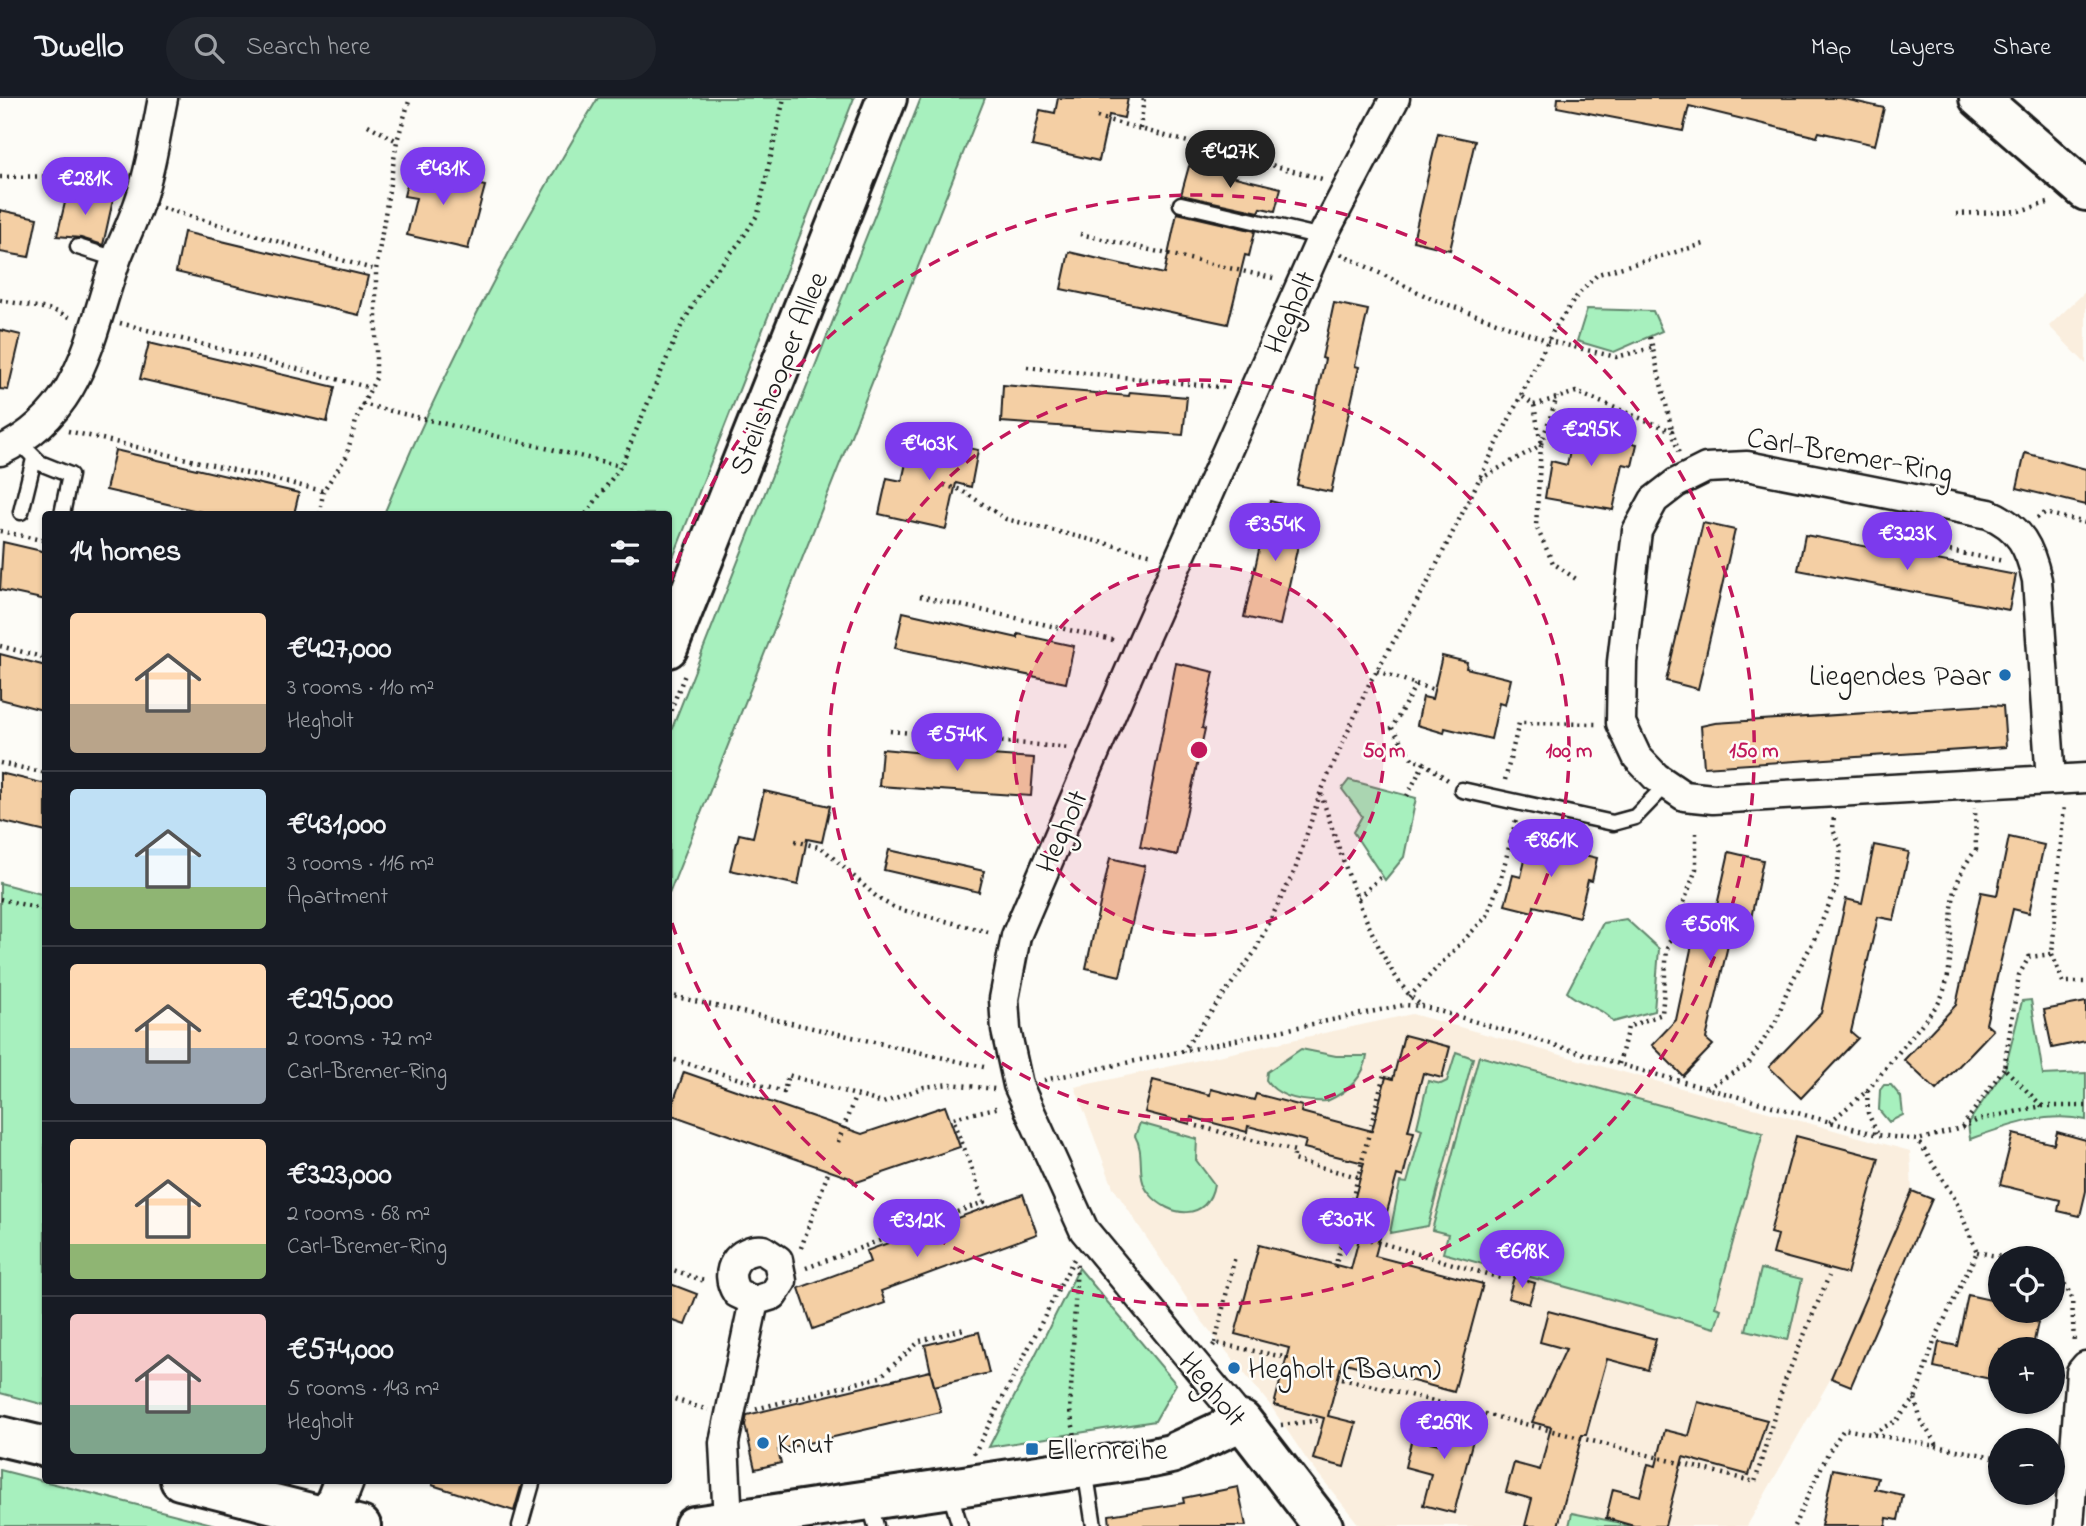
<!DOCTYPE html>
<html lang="en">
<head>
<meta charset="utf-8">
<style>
  body { margin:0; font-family:"Indie Flower",sans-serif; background:#20242c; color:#f1f3f6; height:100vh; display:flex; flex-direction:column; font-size:26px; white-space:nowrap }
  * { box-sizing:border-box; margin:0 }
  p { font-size:23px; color:#9ea1a6 }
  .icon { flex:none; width:38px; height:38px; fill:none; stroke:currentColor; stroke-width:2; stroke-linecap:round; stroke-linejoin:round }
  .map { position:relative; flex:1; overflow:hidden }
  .drawer { position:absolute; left:42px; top:413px; width:630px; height:973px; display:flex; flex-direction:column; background:#171b24; border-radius:7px; box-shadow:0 2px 5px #0004 }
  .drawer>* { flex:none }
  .buttons { position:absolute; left:1988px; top:1148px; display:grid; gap:14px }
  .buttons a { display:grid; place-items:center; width:77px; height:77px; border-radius:50%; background:#171b24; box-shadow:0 2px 5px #0004; font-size:35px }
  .price { position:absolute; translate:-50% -60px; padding:0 16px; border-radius:24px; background:#7c3aed; color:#fff; font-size:23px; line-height:46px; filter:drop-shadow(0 2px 4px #0008) }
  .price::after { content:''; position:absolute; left:50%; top:42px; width:21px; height:16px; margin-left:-10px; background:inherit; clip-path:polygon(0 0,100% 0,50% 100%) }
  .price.current { background:#222; color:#fff }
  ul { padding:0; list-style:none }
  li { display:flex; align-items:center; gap:21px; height:175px; padding:0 28px }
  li+li { border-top:2px solid #363941 }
  li span { display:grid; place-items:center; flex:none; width:196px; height:140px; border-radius:7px; color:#555 }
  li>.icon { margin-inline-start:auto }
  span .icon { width:84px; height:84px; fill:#fffc; stroke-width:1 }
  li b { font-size:30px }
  h2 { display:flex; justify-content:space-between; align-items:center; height:84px; padding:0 28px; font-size:30px }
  header { display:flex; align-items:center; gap:42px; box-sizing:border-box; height:98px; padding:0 35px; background:#171b24; border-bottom:2px solid #363941 }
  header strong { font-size:33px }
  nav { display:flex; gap:38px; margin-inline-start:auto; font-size:24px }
  .search { width:490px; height:63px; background:#20242c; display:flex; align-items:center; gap:18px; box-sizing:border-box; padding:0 24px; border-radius:38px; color:#9ea1a6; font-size:26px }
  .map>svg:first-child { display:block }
  .built { fill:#faeede }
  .green { fill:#a7f0be; stroke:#62866d; stroke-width:2 }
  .building { fill:#f4cfa4; stroke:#1c1c1c; stroke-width:2 }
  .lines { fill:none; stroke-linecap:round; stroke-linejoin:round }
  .lane-casing { stroke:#1c1c1c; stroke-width:19 }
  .street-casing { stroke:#1c1c1c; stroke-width:33 }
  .secondary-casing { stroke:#1c1c1c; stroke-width:44 }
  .path { stroke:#1c1c1c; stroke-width:4.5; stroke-dasharray:2 5; stroke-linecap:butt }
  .lane { stroke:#fdfcf7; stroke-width:14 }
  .street { stroke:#fdfcf7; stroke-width:28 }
  .secondary { stroke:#fdfcf7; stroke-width:38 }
  .ring { fill:none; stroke:#c2185b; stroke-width:3.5; stroke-dasharray:12 9 }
  .poi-dot { fill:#1f6fb2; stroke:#fdfcf7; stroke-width:2.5 }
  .labels { text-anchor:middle; stroke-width:5; stroke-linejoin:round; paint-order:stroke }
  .street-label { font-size:30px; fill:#1c1c1c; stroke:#fdfcf7 }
  .poi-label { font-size:30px; fill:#1c1c1c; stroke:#fdfcf7; text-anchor:start }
  .centre { fill:#c2185b; stroke:#fdfcf7; stroke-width:3.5 }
  .ring-label { font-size:21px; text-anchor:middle; font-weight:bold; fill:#c2185b; stroke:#fdfcf7; stroke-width:5; stroke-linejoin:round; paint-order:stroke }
</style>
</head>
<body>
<header>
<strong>Dwello</strong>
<div class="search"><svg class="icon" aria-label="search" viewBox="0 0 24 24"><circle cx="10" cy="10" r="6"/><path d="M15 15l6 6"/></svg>Search here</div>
<nav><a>Map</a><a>Layers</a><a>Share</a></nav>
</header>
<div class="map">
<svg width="2086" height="1428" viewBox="0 0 2086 1428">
  <rect width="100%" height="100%" fill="#fdfcf7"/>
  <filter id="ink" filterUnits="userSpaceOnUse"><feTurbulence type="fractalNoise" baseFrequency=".0143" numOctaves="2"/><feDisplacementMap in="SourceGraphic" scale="14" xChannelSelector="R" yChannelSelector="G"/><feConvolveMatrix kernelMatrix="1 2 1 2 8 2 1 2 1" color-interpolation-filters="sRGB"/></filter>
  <g filter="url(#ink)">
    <!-- built -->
    <g class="built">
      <path d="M2086,193V266L2049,228Z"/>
      <path d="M1412,916L1910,1053L1912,1093L1831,1280L1747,1428H1360L1307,1362L1270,1307L1201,1222L1113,1089L1075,989Z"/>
    </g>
    <!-- green -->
    <g class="green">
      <path d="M598,0H854L669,470L668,416H384C443,272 517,133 598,0Z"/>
      <path d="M921,0H985L669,796V638Z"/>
      <path d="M1587,211L1653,213L1662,233L1614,254L1577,243Z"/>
      <path d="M1349,682L1416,700L1404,759L1385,782L1353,734L1362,718L1342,691Z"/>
      <path d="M0,785L45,797V1307L0,1295Z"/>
      <path d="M1626,821L1659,851L1654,913L1613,924C1601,907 1582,909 1567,894L1603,825Z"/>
      <path d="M2031,902L2043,977L2086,975V1022C2046,1013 2007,1028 1970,1041L1968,1025L2005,971L2022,903Z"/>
      <path d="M1301,951L1336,958H1367C1364,980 1347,994 1327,1003C1305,1004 1279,1001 1266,982L1267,974Z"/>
      <path d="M1456,954L1473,960L1428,1128L1390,1135L1400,1084L1407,1085L1422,1031L1417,1029L1428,983L1441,986L1447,983Z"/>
      <path d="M1479,958L1763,1035L1715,1209L1721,1211L1715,1230L1443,1155L1448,1136L1432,1132Z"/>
      <path d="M1884,987H1891L1901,999L1903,1017L1889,1024L1879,1012L1880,992Z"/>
      <path d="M1140,1025L1197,1041L1196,1062L1214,1086C1208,1124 1169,1120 1149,1095C1135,1079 1146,1056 1135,1038Z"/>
      <path d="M1079,1170L1176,1286L1155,1323L989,1349Z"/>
      <path d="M1761,1171L1802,1181L1788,1242L1746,1232Z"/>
      <path d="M0,1372L216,1427V1428H0Z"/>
      <path d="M1572,1415L1631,1427V1428H1569Z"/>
    </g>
    <!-- building -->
    <g class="building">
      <path d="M1058,0H1128L1124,20L1109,17L1099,63L1032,48L1040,12L1055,15Z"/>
      <path d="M1558,0H1840L1884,10L1875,47L1819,34L1817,39L1689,8L1683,33L1557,9Z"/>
      <path d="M1438,35L1475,43L1450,152L1413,143Z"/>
      <path d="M412,66L435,71L434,77L485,88L468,151L407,137L416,100L404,98Z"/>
      <path d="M1189,68L1281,90L1275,113L1261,110L1259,114L1181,97Z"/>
      <path d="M68,92L113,102L103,147L81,140L57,138Z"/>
      <path d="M0,112L37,120L29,159L0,154Z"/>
      <path d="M1177,115L1255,133L1249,158L1245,157L1228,226L1061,191L1069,154L1164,176Z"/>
      <path d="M184,134L368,178L359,217L176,174Z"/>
      <path d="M1334,205L1368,212L1355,268L1359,269L1331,394L1297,387L1325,261L1322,260Z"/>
      <path d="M0,232L21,237L8,292L0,291Z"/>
      <path d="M149,245L335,289L327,324L140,281Z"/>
      <path d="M1003,287L1129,298L1130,294L1187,299L1183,337L1001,324Z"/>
      <path d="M1576,324L1614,332L1613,341L1637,346L1632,368L1623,366L1613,412L1545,400L1551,363L1567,367Z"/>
      <path d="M912,338L978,352L971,389L956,385L946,431L879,416L887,380L902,383Z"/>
      <path d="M115,352L299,395L294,416H211L106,392Z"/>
      <path d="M2025,355L2086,371V407L2017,390Z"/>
      <path d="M1270,403L1306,412L1280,527L1244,519Z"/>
      <path d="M1703,425L1735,432L1698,591L1666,583Z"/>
      <path d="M1805,437L2016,477L2009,512L1798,472Z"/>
      <path d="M3,444L46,454V502L0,492Z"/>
      <path d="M903,514L1018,540V536L1074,548L1066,585L895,550Z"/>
      <path d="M0,556L46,568V613L0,601Z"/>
      <path d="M1442,558L1467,564L1466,570L1511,581L1505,607L1499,605L1491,641L1445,630L1444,635L1417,627L1423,599L1432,601Z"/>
      <path d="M1176,565L1214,574L1202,630L1205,631L1177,757L1140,749Z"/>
      <path d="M1988,607L2003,608L2006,649L1704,669L1701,628L1715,625Z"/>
      <path d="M882,651L977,660V656L1034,660L1031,698L879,688Z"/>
      <path d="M0,675L46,686V734L0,723Z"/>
      <path d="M764,693L830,708L822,744L807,741L798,787L730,772L739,736L753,739Z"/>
      <path d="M1531,737L1557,743L1555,750L1597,760L1592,783L1588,782L1579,819L1534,808L1533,814L1505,807L1513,777L1521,779Z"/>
      <path d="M2009,739L2044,747L2029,815L2013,811L1986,926L1993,932L1936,992L1904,962L1956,907L1981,794L1997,797Z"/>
      <path d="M1874,747L1909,754L1894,822L1878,819L1851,934L1858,940L1801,1000L1769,969L1821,915L1846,801L1862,805Z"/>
      <path d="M889,752L984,773L979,794L884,772Z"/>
      <path d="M1729,754L1763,762L1749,830L1733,826L1706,941L1713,947L1683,978L1652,947L1676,922L1700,809L1716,812Z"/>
      <path d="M1110,760L1145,768L1120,878L1086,870Z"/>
      <path d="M2086,904V943L2052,950L2044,912Z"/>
      <path d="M1404,937L1450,949L1442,980L1423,975L1408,1033L1414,1034L1403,1079L1397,1077L1375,1158L1483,1186L1454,1294L1342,1264L1328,1318L1356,1325L1344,1369L1313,1361L1324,1320L1274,1307L1289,1250L1235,1236L1259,1147L1351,1171L1362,1129L1348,1125L1364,1065L1304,1050L1306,1043L1248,1028L1247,1034L1191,1019L1190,1026L1145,1014L1153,982L1210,997L1211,991L1254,1002L1256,996L1302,1008L1301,1014L1372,1033L1386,979L1393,981Z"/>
      <path d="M684,974L862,1036L945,1008L960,1049L854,1085L853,1081L669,1016Z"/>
      <path d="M2057,1034L2086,1042V1093L2080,1118L2058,1113L2060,1102L2000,1087L2013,1036L2054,1046Z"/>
      <path d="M1796,1038L1879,1060L1847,1176L1773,1156L1778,1137L1770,1135Z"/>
      <path d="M1912,1093L1932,1101L1851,1288L1831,1280Z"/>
      <path d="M1023,1096L1037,1136L881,1193L885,1205L813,1231L799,1190L870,1164L866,1153Z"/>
      <path d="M1514,1179L1535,1185L1529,1206L1508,1200Z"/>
      <path d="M668,1185L697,1196L685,1227L668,1221Z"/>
      <path d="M1968,1197L2000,1204V1213H2011L2010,1218L2038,1224L2033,1248L2022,1246L2021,1251H2000V1283L1934,1269L1939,1244L1957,1248Z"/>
      <path d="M1548,1213L1656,1241L1648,1272L1607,1261L1586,1337H1582L1558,1428H1525L1532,1401L1506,1394L1514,1365L1540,1372L1551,1329L1532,1324L1566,1251L1540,1244Z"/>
      <path d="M979,1234L989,1275L934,1288L925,1247Z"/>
      <path d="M930,1273L941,1314L778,1352L781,1365L755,1371L745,1327L747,1317Z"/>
      <path d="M1698,1304L1767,1322L1749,1377L1683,1359L1665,1428H1634L1606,1420L1613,1391L1640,1398L1648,1366L1656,1368L1665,1332L1689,1338Z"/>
      <path d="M1447,1315L1478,1322L1454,1415L1423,1407L1431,1376L1405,1369L1412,1340L1439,1346Z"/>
      <path d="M1833,1371L1878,1380L1875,1391L1903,1397L1898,1422L1887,1420L1886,1428H1821Z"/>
      <path d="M433,1382H523L514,1413L432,1387Z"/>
      <path d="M1238,1389L1246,1428H1110L1109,1417L1184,1405L1183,1400Z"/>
    </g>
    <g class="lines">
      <defs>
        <g id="lane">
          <path d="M1181,106L1322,139"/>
          <path d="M78,149L116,161"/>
          <path d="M19,344L40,365L70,377L62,416"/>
          <path d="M21,414L34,361"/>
          <path d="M1462,692L1613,725L1635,719L1666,687"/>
          <path d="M1085,1371L1094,1428"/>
          <path d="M949,1392L960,1428"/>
          <path d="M869,1404L876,1428"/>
          <path d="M520,1428L533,1382"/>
        </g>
        <g id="street">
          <path d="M0,353C84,313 89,237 117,159C124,141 133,123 139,105C151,72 156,34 163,0"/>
          <path d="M2051,682L2037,482C2030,450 2020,429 1989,416L1747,368L1706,370L1676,385L1654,402L1637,433L1622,564L1621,625L1637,659L1656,679L1684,698L1713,701L2086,680"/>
          <path d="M1242,1323L1084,1132L1018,987L1006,932L1004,901L1016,838L1140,549L1322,139L1395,0"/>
          <path d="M728,1423L724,1345L754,1203L773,1197L782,1183L778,1162L763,1152C738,1150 722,1173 737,1195L754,1203"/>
          <path d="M2069,1428L2081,1274L2086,1268"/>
        </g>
        <g id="secondary">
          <path d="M1979,0L2086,93"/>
          <path d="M668,550L887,0"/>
          <path d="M0,1338L46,1349"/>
          <path d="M180,1382L361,1428"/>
          <path d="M326,1428L344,1382"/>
          <path d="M694,1428L1152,1360L1171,1356L1242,1323L1323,1428"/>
        </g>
      </defs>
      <!-- lane casing -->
      <use href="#lane" class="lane-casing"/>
      <!-- street casing -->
      <use href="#street" class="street-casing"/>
      <!-- secondary casing -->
      <use href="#secondary" class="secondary-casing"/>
      <!-- path -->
      <g class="path">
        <path d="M1097,19L1326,82"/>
        <path d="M368,27L397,43"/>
        <path d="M1140,31L1144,0"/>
        <path d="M0,79L71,78L117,95"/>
        <path d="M162,110L376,172L397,43L410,0"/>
        <path d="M1956,116L2019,113L2048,105"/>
        <path d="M1080,136L1277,181"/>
        <path d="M1341,156L1432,201L1549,243L1616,259L1652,250"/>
        <path d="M0,202L53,212L72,220"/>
        <path d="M120,225L371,290"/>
        <path d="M1650,239L1672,332"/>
        <path d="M1027,269L1228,290"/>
        <path d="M1523,299L1534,307L1541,347"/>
        <path d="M362,306L621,368"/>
        <path d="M1534,307L1576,294L1672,333L1679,356"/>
        <path d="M68,333L323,393"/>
        <path d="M1541,346L1557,299"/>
        <path d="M1480,381L1541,347L1536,428L1553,465L1576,481"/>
        <path d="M944,387L961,392L1006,421L1153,457"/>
        <path d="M320,416L323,393L346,359L358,316L376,280V172"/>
        <path d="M586,416L621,368L679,232L707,183L740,144L758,116L784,0"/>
        <path d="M2037,420L2045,415L2086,425"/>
        <path d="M1872,424L1917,447L2004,463"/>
        <path d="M0,433L46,443"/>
        <path d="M920,498L1117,543"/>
        <path d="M0,548L46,560"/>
        <path d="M1377,573L1416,586L1392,630L1413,662L1424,665L1448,682"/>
        <path d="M1416,586L1434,592"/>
        <path d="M668,619L686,574"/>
        <path d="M890,633L1070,650"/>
        <path d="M0,665L46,675"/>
        <path d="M1505,682L1519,625L1596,626"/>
        <path d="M1321,696C1337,746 1379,879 1421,907"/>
        <path d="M1407,698L1424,665"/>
        <path d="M795,743L822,750L879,801L895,810L992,835"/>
        <path d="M1358,800L1382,778"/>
        <path d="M0,801L46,812"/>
        <path d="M2052,856L2063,884H2086"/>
        <path d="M668,897L988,970"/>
        <path d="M1409,899L1487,818L1501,780L1516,722"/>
        <path d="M1182,954L1254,855L1295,772L1320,696L1370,584L1428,484L1554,231L1577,198L1598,176L1704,146"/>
        <path d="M668,960L784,994L788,977L883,1005L924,989L950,986L995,991"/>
        <path d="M1619,966L1628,929L1662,916L1667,851L1696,771V735"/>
        <path d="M1044,982L1404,907L1422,908L1636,971L1878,1037L1918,1042L1961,1030L1978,1022L2042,1008H2086"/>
        <path d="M1707,990L1748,966L1776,923L1787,893L1814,842L1836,790L1841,749L1833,732L1834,717"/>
        <path d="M1867,993L1868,1015L1878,1037"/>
        <path d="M2042,1008L2004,970L2019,877L2029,859L2052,856L2064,707"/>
        <path d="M1830,1024L1867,993L1938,906C1966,853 1932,805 1976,752L1975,710"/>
        <path d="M1197,1028L1295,1053L1293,1062L1358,1079L1385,972"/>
        <path d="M1962,1029L2004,970"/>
        <path d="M838,1044L855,999"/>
        <path d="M1358,1079L1344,1134L1504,1181"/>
        <path d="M801,1150L829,1072"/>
        <path d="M1977,1154L2006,1160"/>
        <path d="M668,1170L707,1184"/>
        <path d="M806,1170L984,1104L953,1020L1000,1009"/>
        <path d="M1335,1170L1344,1134"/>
        <path d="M2053,1170H2056L2072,1200L2074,1246"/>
        <path d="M1215,1245L1235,1158"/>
        <path d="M1213,1248L1215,1245L1299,1262"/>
        <path d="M1342,1280L1755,1384L1784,1285L1829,1178"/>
        <path d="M668,1299L708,1312"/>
        <path d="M1915,1301L1921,1323L1937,1347"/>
        <path d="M756,1311L880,1279L920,1243L964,1231"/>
        <path d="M1281,1327L1321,1322"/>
        <path d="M1873,1335L1896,1323L1915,1301L1935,1241L1977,1154L1955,1101L1918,1042"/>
        <path d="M1076,1343L1070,1313L1077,1163"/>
        <path d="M974,1356L1074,1161"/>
        <path d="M1794,1428L1828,1355L1844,1331L2000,1360"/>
      </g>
      <!-- lane -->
      <use href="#lane" class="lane"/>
      <!-- street -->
      <use href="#street" class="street"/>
      <!-- secondary -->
      <use href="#secondary" class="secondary"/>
    </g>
  </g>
  <!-- distance rings -->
  <circle cx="1199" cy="652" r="185" fill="#c2185b" fill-opacity=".12"/>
  <g class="ring">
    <circle cx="1199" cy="652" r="185"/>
    <circle cx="1199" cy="652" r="370"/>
    <path d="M670 485A555 555 0 1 1 670 819"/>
  </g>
  <!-- markers -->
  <g class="poi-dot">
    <circle cx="2005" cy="577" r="7"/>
    <circle cx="1234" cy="1270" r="7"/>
    <circle cx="763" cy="1345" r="7"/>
    <rect x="1025" y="1344" width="14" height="14" rx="3.5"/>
  </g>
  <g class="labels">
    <!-- street labels -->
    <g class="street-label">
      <text transform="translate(1289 214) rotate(-66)" y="10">Hegholt</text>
      <text transform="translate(778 275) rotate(-68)" y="10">Steilshooper Allee</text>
      <text transform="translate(1850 356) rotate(10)" y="10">Carl-Bremer-Ring</text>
      <text transform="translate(1061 733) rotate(-66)" y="10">Hegholt</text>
      <text transform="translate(1213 1291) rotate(50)" y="10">Hegholt</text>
    </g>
    <!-- poi labels -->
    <g class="poi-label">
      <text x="1991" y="587" text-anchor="end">Liegendes Paar</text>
      <text x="1248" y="1280">Hegholt (Baum)</text>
      <text x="777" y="1355">Knut</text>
      <text x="1046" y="1361">Ellernreihe</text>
    </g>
  </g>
  <circle cx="1199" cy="652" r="10" class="centre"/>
  <g class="ring-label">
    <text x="1384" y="659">50 m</text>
    <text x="1569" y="659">100 m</text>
    <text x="1754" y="659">150 m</text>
  </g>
</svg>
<div class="buttons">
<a><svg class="icon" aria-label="locate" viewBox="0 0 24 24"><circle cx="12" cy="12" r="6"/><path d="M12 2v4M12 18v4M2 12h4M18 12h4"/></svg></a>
<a>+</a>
<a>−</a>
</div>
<b class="price current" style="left:1230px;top:92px">€427K</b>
<b class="price" style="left:443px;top:109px">€431K</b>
<b class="price" style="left:85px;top:119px">€281K</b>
<b class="price" style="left:1591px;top:370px">€295K</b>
<b class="price" style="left:929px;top:384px">€403K</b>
<b class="price" style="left:1275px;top:465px">€354K</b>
<b class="price" style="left:1907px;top:474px">€323K</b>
<b class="price" style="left:957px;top:675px">€574K</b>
<b class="price" style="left:1551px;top:781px">€861K</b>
<b class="price" style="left:1710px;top:865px">€509K</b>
<b class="price" style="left:1346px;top:1160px">€307K</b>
<b class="price" style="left:917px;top:1161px">€312K</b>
<b class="price" style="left:1522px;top:1192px">€618K</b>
<b class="price" style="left:1444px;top:1363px">€269K</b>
<section class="drawer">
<h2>14 homes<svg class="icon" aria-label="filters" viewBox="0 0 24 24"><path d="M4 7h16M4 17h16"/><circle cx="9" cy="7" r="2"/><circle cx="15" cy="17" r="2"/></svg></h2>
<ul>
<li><span style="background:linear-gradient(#ffd9b3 65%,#b9a48a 0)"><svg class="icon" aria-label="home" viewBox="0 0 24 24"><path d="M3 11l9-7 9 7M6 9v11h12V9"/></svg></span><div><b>€427,000</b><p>3 rooms · 110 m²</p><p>Hegholt</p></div></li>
<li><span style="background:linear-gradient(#bfe0f5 70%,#8fb573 0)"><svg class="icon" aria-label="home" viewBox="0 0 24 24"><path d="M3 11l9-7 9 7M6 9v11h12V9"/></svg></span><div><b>€431,000</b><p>3 rooms · 116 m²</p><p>Apartment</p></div></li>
<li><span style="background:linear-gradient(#ffd9b3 60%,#9aa5b1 0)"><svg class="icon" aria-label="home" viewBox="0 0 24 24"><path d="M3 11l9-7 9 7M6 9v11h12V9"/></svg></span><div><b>€295,000</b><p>2 rooms · 72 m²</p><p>Carl-Bremer-Ring</p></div></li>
<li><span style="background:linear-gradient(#ffd9b3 75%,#8fb573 0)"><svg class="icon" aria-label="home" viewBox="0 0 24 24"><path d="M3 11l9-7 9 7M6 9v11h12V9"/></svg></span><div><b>€323,000</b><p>2 rooms · 68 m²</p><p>Carl-Bremer-Ring</p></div></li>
<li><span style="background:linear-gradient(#f6c9c9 65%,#7fa58c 0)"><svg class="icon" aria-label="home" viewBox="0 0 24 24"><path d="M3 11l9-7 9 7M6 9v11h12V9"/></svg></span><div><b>€574,000</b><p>5 rooms · 143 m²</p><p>Hegholt</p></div></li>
</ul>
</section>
</div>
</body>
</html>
